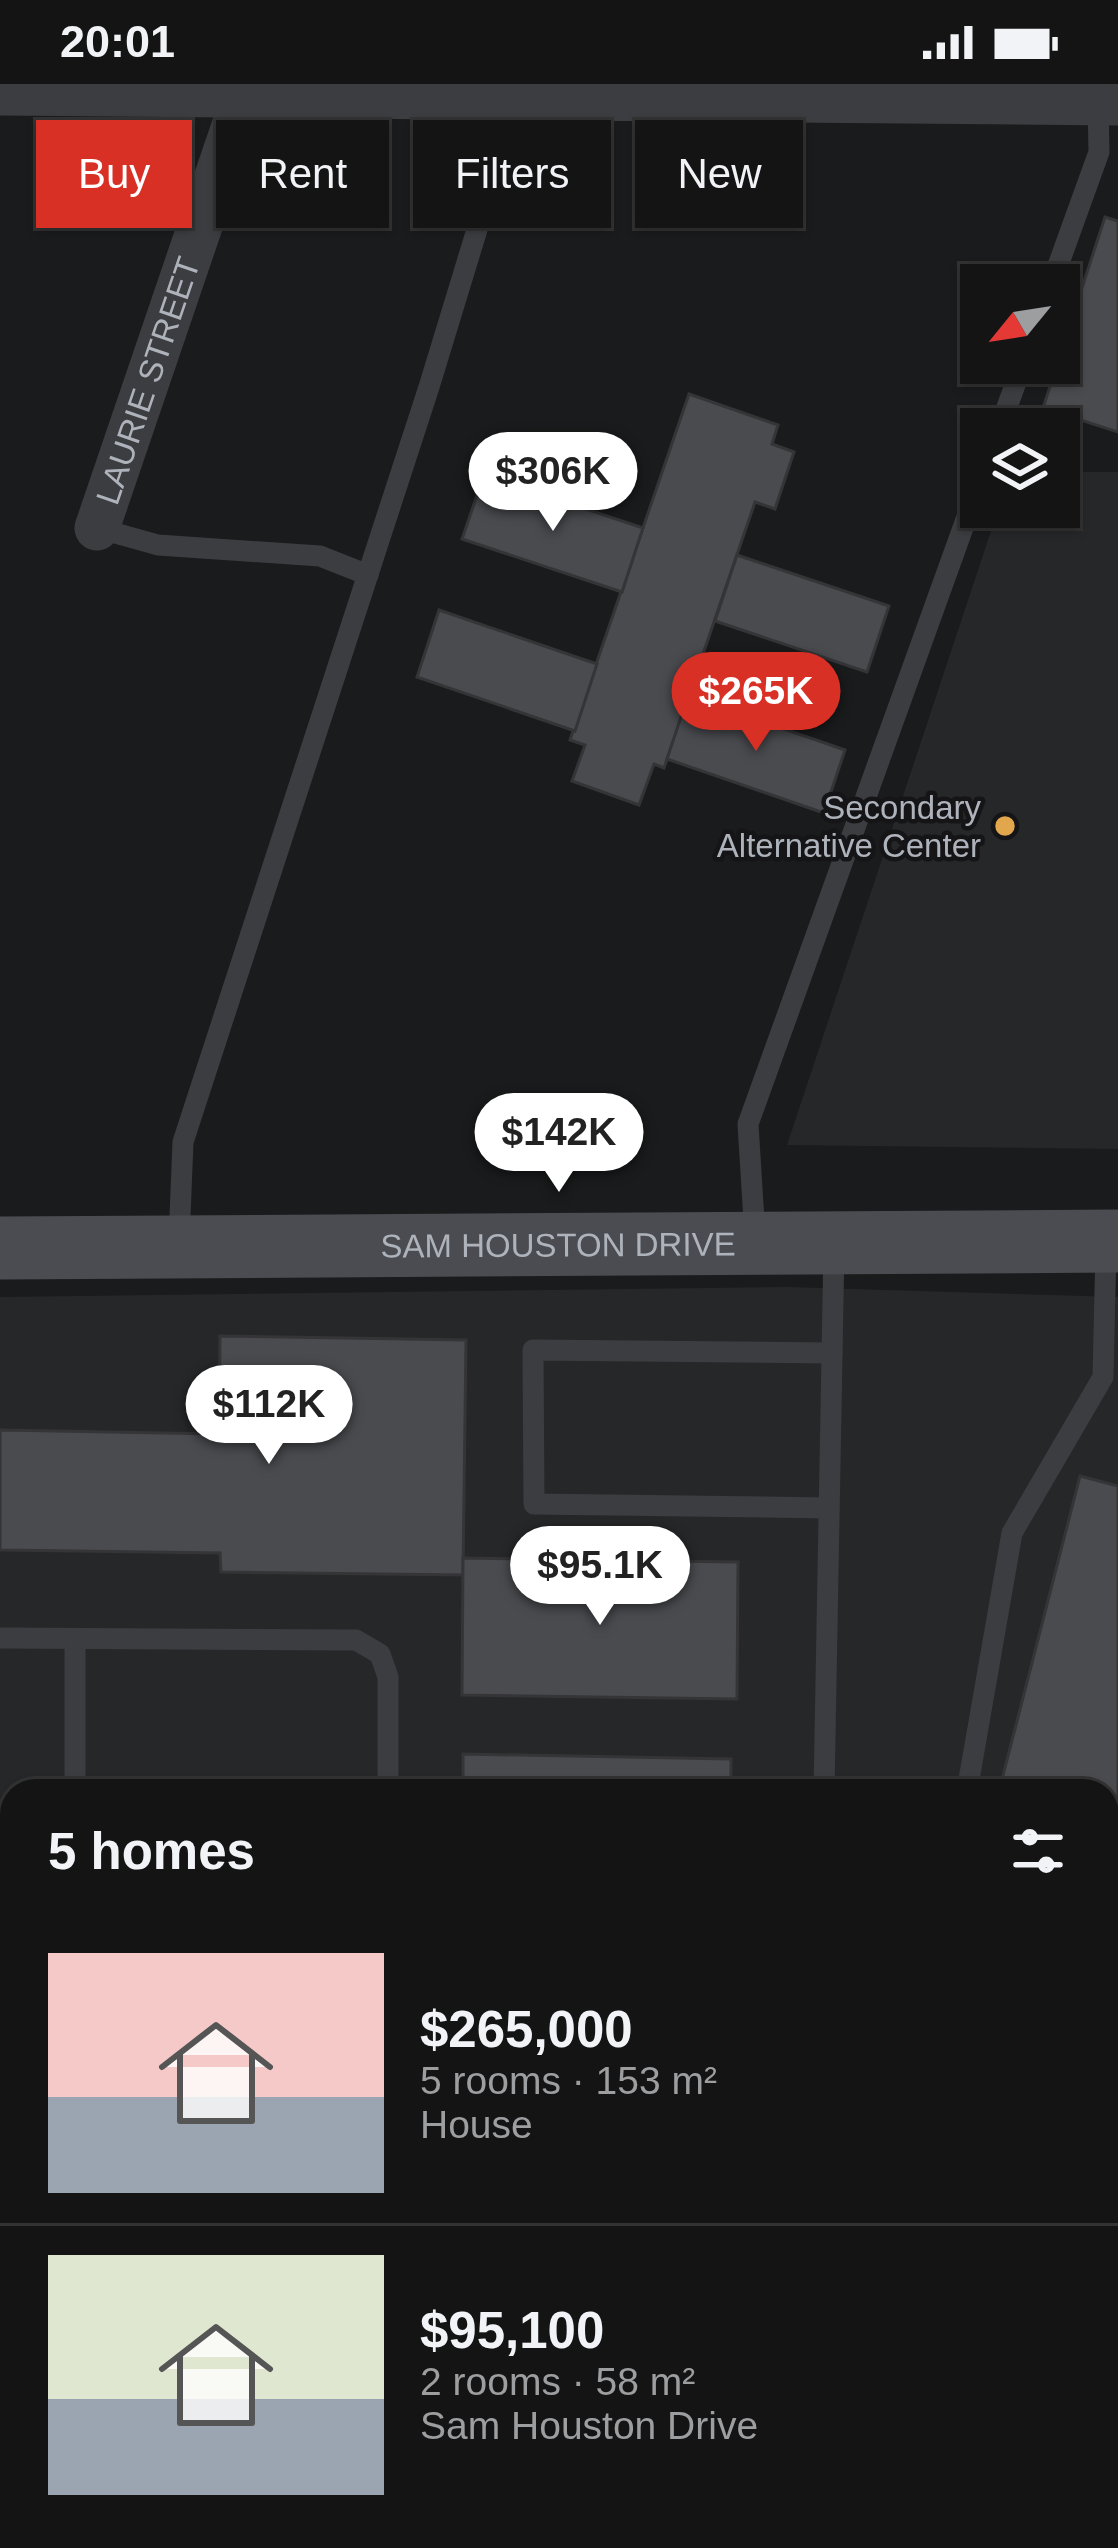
<!DOCTYPE html>
<html lang="en">
<head>
<meta charset="utf-8">
<style>
  body { margin:0; font-family:Helvetica,sans-serif; background:#212122; color:#f1f3f6; height:100vh; display:flex; flex-direction:column; font-size:45px; white-space:nowrap }
  * { box-sizing:border-box; margin:0 }
  p { font-size:39px; color:#9d9ea0 }
  .icon { flex:none; width:66px; height:66px; fill:none; stroke:currentColor; stroke-width:2; stroke-linecap:round; stroke-linejoin:round }
  .map { position:relative; flex:1; overflow:hidden }
  .drawer { position:absolute; left:0px; top:1695px; width:1119px; height:771px; display:flex; flex-direction:column; background:#141415; border-radius:36px 36px 0 0; box-shadow:0 3px 9px #0004,0 0 0 3px #333334 }
  .drawer>* { flex:none }
  .guide { position:absolute; left:36px; top:36px; width:1047px; height:108px; display:flex; gap:24px }
  .needle { width:78px; rotate:240deg }
  .buttons { position:absolute; left:960px; top:180px; display:grid; gap:24px }
  .buttons a { display:grid; place-items:center; width:120px; height:120px; border-radius:0px; background:#141415; box-shadow:0 3px 9px #0004,0 0 0 3px #333334; font-size:60px }
  .price { position:absolute; translate:-50% -102px; padding:0 27px; border-radius:42px; background:#fff; color:#222; font-size:39px; line-height:78px; filter:drop-shadow(0 3px 6px #0008) }
  .price::after { content:''; position:absolute; left:50%; top:72px; width:36px; height:27px; margin-left:-18px; background:inherit; clip-path:polygon(0 0,100% 0,50% 100%) }
  .price.active { background:#d93025; color:#fff }
  ul { padding:0; list-style:none }
  li { display:flex; align-items:center; gap:36px; height:300px; padding:0 48px }
  li+li { border-top:3px solid #333334 }
  li span { display:grid; place-items:center; flex:none; width:336px; height:240px; border-radius:0px; color:#555 }
  li>.icon { margin-inline-start:auto }
  span .icon { width:144px; height:144px; fill:#fffc; stroke-width:1 }
  li b { font-size:51px }
  h2 { display:flex; justify-content:space-between; align-items:center; height:144px; padding:0 48px; font-size:51px }
  .tag { padding:0 42px; border-radius:0px; background:#141415; box-shadow:0 3px 9px #0004,0 0 0 3px #333334; font-size:42px; line-height:108px }
  .tag.active { background:#d93025; color:#fff }
  .status { display:flex; justify-content:space-between; align-items:center; height:84px; padding:0 60px; background:#141415; direction:ltr }
  .status svg { height:33px; fill:currentColor }
  .map>svg:first-child { display:block }
  .built { fill:#262729 }
  .building { fill:#4a4b4f; stroke:#353538; stroke-width:3 }
  .lines { fill:none; stroke-linecap:round; stroke-linejoin:round }
  .lane { stroke:#3c3d41; stroke-width:21 }
  .street { stroke:#3c3d41; stroke-width:45 }
  .secondary { stroke:#4a4c51; stroke-width:63 }
  .rail-casing { stroke:#55575c; stroke-width:14 }
  .rail { stroke:#151517; stroke-width:9; stroke-dasharray:27; stroke-linecap:butt }
  .poi-dot { fill:#e2a64d; stroke:#151517; stroke-width:4.5 }
  .labels { text-anchor:middle; stroke-width:9; stroke-linejoin:round; paint-order:stroke }
  .street-label { font-size:33px; fill:#aeb3bb; stroke:#151517 }
  .poi-label { font-size:33px; fill:#aeb3bb; stroke:#151517; text-anchor:end }
</style>
</head>
<body>
<div class="status"><b>20:01</b><svg viewBox="0 0 49 12"><path d="M0 12V9h3v3zM5 12V6h3v6zM10 12V3h3v9zM15 12V0h3v12zM26 1h20v11H26zM47 4h2v5h-2z"/></svg></div>
<div class="map">
<svg width="1118" height="2464" viewBox="0 0 1118 2464">
  <rect width="100%" height="100%" fill="#1a1b1c"/>
  <!-- built -->
  <g class="built">
    <path d="M1059,388H1118V1065L787,1061L999,423H1059Z"/>
    <path d="M786,1203L1118,1213V2209L1107,2253V1707H12V2343L0,2333V1213Z"/>
    <path d="M99,2454H1057L1055,2464H105Z"/>
  </g>
  <!-- building -->
  <g class="building">
    <path d="M1105,133L1118,137V348L1043,324Z"/>
    <path d="M689,310L778,341L772,360L794,368L775,425L755,418L664,684L654,680L639,721L572,697L585,661L570,656Z"/>
    <path d="M484,391L643,444L622,508L462,455Z"/>
    <path d="M737,471L889,522L867,588L715,537Z"/>
    <path d="M439,526L597,580L575,647L417,593Z"/>
    <path d="M688,612L845,666L824,729L667,675Z"/>
    <path d="M220,1252L466,1256L463,1491L221,1488L220,1469L0,1466V1346L219,1350Z"/>
    <path d="M1080,1392L1118,1402V1777L1107,1774V1707H999Z"/>
    <path d="M463,1474L738,1478L737,1615L462,1611Z"/>
    <path d="M463,1670L731,1675V1707H463Z"/>
    <rect x="453" y="2454" width="177" height="10"/>
    <path d="M888,2454H942L943,2464H889Z"/>
  </g>
  <g class="lines">
    <!-- lane -->
    <g class="lane">
      <path d="M1051,201L1099,68L1098,19"/>
      <path d="M999,345L1023,279"/>
      <path d="M97,444L158,461L320,472L368,491"/>
      <path d="M755,1153L748,1040L981,394"/>
      <path d="M179,1157L183,1058L429,303L497,80L495,14"/>
      <path d="M829,1424L534,1420L533,1266L832,1269"/>
      <path d="M0,1554L356,1556L380,1570L388,1593V1707"/>
      <path d="M75,1707V1555"/>
      <path d="M824,1707L834,1162"/>
      <path d="M967,1707L1012,1449L1103,1293L1106,1164"/>
      <path d="M1107,1977L1118,1932"/>
      <path d="M0,2364L12,2374"/>
      <path d="M73,2454L79,2464"/>
      <path d="M149,2454L156,2464"/>
      <path d="M390,2464V2454"/>
      <path d="M809,2464L810,2454"/>
    </g>
    <!-- street -->
    <g class="street">
      <path d="M0,9L1118,19"/>
      <path id="s1" d="M97,444L245,10"/>
    </g>
    <!-- secondary -->
    <path class="secondary" id="s2" d="M0,1164L1118,1157"/>
    <defs>
      <path id="rail" d="M1117,2464L1118,2461"/>
    </defs>
    <!-- rail casing -->
    <use href="#rail" class="rail-casing"/>
    <!-- rail -->
    <use href="#rail" class="rail"/>
  </g>
  <!-- markers -->
  <circle class="poi-dot" cx="1005" cy="742" r="12"/>
  <g class="labels">
    <!-- street labels -->
    <g class="street-label">
      <text dy="12" stroke="none"><textPath href="#s1" startOffset="156">LAURIE STREET</textPath></text>
      <text dy="12" stroke="none"><textPath href="#s2" startOffset="558">SAM HOUSTON DRIVE</textPath></text>
    </g>
    <!-- poi labels -->
    <g class="poi-label">
      <text x="981" y="735">Secondary<tspan x="981" dy="38">Alternative Center</tspan></text>
    </g>
  </g>
</svg>
<div class="buttons">
<a><svg class="needle" viewBox="-14 -14 28 28"><path d="M0-13l5 13h-10z" fill="#e53935"/><path d="M0 13l5-13h-10z" fill="#9d9ea0"/></svg></a>
<a><svg class="icon" aria-label="layers" viewBox="0 0 24 24"><path d="M12 4l9 5-9 5-9-5zM3 14l9 5 9-5"/></svg></a>
</div>
<b class="price" style="left:553px;top:450px">$306K</b>
<b class="price active" style="left:756px;top:670px">$265K</b>
<b class="price" style="left:559px;top:1111px">$142K</b>
<b class="price" style="left:269px;top:1383px">$112K</b>
<b class="price" style="left:600px;top:1544px">$95.1K</b>
<div class="guide">
<a class="tag active">Buy</a>
<a class="tag">Rent</a>
<a class="tag">Filters</a>
<a class="tag">New</a>
</div>
<section class="drawer">
<h2>5 homes<svg class="icon" aria-label="filters" viewBox="0 0 24 24"><path d="M4 7h16M4 17h16"/><circle cx="9" cy="7" r="2"/><circle cx="15" cy="17" r="2"/></svg></h2>
<ul>
<li><span style="background:linear-gradient(#f6c9c9 60%,#9aa5b1 0)"><svg class="icon" aria-label="home" viewBox="0 0 24 24"><path d="M3 11l9-7 9 7M6 9v11h12V9"/></svg></span><div><b>$265,000</b><p>5 rooms · 153 m²</p><p>House</p></div></li>
<li><span style="background:linear-gradient(#dfe7d0 60%,#9aa5b1 0)"><svg class="icon" aria-label="home" viewBox="0 0 24 24"><path d="M3 11l9-7 9 7M6 9v11h12V9"/></svg></span><div><b>$95,100</b><p>2 rooms · 58 m²</p><p>Sam Houston Drive</p></div></li>
</ul>
</section>
</div>
</body>
</html>
